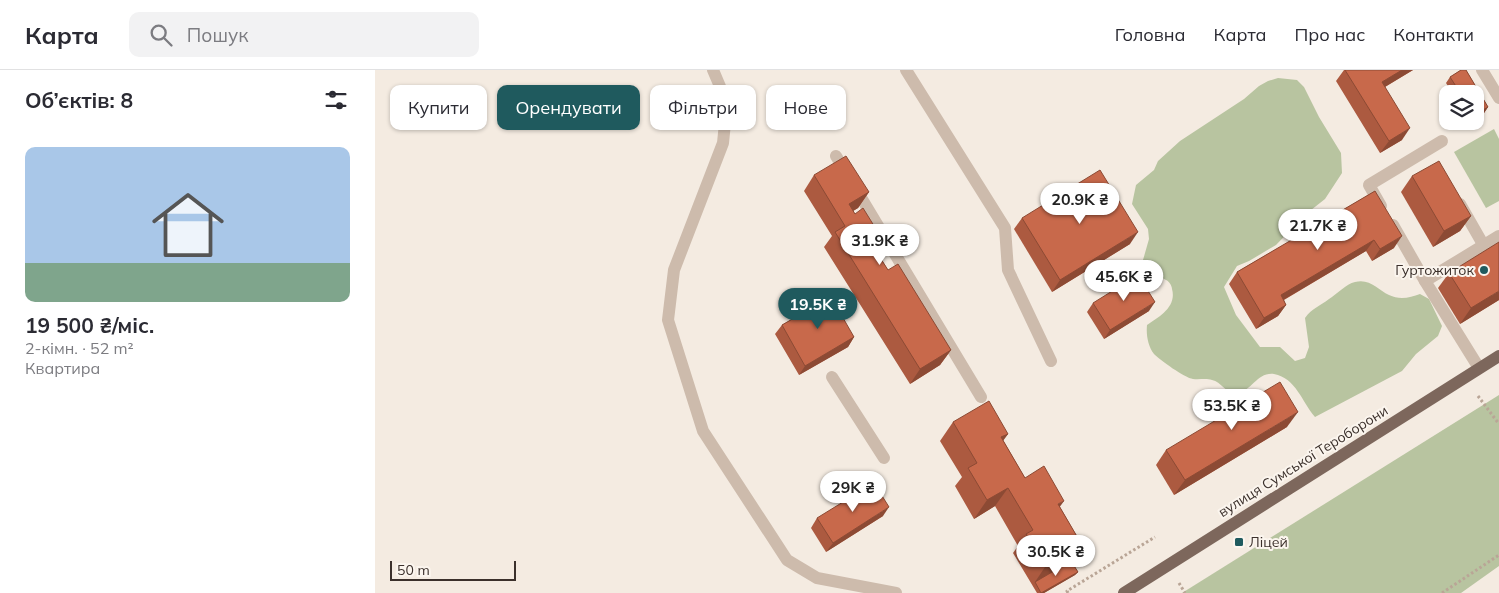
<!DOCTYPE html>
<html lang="uk">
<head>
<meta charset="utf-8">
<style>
  body { margin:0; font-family:Mulish,sans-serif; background:#f2f2f3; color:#2b2b33; height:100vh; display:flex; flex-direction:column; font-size:19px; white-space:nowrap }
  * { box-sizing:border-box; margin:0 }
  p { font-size:16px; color:#7c7c81 }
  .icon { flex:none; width:28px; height:28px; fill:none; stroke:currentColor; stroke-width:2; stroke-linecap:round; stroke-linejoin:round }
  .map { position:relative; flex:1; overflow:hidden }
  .sheet { display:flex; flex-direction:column; background:#fff; width:375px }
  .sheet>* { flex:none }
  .banner { position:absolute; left:15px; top:15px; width:475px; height:45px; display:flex; gap:10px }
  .fabs { position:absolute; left:1064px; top:15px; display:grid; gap:10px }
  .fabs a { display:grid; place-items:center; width:45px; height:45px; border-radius:10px; background:#fff; box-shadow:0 1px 4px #0004; font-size:25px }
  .scale { position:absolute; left:15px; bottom:12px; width:126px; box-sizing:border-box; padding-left:5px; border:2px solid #3b302b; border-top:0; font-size:14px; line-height:18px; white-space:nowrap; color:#3b302b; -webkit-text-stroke:4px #fbf5ee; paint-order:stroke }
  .price { position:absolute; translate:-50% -42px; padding:0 11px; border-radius:18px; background:#fff; color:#222; font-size:16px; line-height:32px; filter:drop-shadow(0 1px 2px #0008) }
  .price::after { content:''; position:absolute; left:50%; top:30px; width:15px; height:11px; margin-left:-8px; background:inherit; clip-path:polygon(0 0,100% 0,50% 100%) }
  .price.selected { background:#1f5a5e; color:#fff }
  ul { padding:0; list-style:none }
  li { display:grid; align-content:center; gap:10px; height:265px; padding:0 25px }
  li+li { border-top:1px solid #e1e1e2 }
  li span { display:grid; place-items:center; height:155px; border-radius:10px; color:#555 }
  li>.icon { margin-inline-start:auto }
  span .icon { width:90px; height:90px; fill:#fffc; stroke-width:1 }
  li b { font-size:21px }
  h2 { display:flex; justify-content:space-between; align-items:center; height:60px; padding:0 25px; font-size:21px }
  .pill { padding:0 18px; border-radius:10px; background:#fff; box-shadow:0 1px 4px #0004; font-size:18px; line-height:45px }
  .pill.selected { background:#1f5a5e; color:#fff }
  header { display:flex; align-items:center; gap:30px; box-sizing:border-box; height:70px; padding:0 25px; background:#fff; border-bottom:1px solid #e1e1e2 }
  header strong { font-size:24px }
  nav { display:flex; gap:28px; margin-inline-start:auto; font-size:18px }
  .search { width:350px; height:45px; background:#f2f2f3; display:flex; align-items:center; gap:12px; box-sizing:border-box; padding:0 18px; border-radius:10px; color:#7c7c81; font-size:19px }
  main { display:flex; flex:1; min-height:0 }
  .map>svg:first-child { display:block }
  .green { fill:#b8c4a0 }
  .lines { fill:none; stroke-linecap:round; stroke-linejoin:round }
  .path { stroke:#b9a596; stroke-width:3; stroke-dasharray:2.5 2.5; stroke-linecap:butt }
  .minor { stroke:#cdbbac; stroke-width:12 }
  .major { stroke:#7d675c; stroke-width:12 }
  .wall { fill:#ac5a40 }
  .shaded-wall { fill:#8c4a34 }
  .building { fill:#c8694b; stroke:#8c4a34 }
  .poi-dot { fill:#1f5a5e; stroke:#fbf5ee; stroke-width:2 }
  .labels { text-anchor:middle; stroke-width:4; stroke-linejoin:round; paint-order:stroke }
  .poi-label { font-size:14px; fill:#3b302b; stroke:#fbf5ee; text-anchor:end }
  .street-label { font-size:14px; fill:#3b302b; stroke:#fbf5ee }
</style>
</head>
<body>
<header>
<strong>Карта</strong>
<div class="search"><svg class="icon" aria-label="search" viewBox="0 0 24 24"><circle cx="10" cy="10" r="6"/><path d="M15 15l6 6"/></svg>Пошук</div>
<nav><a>Головна</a><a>Карта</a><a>Про нас</a><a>Контакти</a></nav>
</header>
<main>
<section class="sheet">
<h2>Об’єктів: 8<svg class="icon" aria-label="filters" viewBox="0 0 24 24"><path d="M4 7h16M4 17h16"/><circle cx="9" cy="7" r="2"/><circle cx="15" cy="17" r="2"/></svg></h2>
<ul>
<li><span style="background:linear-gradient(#a9c7e8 75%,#7fa58c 0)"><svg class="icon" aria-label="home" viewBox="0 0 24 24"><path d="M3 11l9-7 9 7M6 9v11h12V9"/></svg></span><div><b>19 500 ₴/міс.</b><p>2-кімн. · 52 m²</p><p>Квартира</p></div></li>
</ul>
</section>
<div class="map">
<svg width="1124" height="523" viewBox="0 0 1124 523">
  <rect width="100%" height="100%" fill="#f4ebe1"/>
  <!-- green -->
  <g class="green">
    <path d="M903,8L922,10L929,17L944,47L966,83L967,103L950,129L931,144L901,175L874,191L862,196L849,217L861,245L885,277H905L920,291L930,288L934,277L930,248C937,238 945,236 954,229C962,224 971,214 980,212C995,208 1003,220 1014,225C1024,230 1035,228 1045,224L1054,229L1067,256L1063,266L1041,284L1027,301L940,347C927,332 921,308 899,304C882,302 877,321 863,323C851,325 847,312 837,310C831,308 824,310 818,309C810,308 785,290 779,284C773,276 771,265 772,255C784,247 802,237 797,219C797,216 794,211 791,210C786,206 777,206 771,205L766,197L774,169L773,159L757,134L761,115L779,100L783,91L805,71L869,29L884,16L893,11Z"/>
    <path d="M1119,59L1124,69V131L1111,138L1079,82Z"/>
    <path d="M1124,325V496L1086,523H807Z"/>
  </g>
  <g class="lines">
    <!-- path -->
    <g class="path">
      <path d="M1103,326L1124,354"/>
      <path d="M804,513L810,523"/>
      <path d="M693,523L692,521L780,467"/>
      <path d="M1067,523L1124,485"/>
    </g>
    <!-- minor -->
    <g class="minor">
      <path d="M338,0L352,33L348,73L299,200L293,250L328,361L412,490L442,508L521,523"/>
      <path d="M531,0L630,158L633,200L676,291"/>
      <path d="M1107,0L1124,28"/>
      <path d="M461,86L606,327"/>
      <path d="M1085,134L1109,176"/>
      <path d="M1006,136L994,115L1067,71"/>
      <path d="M1018,155L1050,211"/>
      <path d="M1104,298L1050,211L1124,166"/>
      <path d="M457,307L509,388"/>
    </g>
    <!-- major -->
    <path class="major" d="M749,523L1124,286"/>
  </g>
  <!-- wall -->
  <g class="wall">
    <path d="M969,0H1038L1010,17L1027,70L1005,83L961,11Z"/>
    <path d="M1086,0H1091L1113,37L1109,43L1100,48V24H1078L1071,13L1075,7Z"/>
    <path d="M439,105L494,122L483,138L478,141L480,144L514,180L507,190L513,200L576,280L565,295L535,314L449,177L457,166L429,121Z"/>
    <path d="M1037,106L1096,146L1085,161L1058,177L1026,122Z"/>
    <path d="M1000,121L1019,178L997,191L991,181L909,230L911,235L903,246L881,259L854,214L862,202Z"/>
    <path d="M647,148L755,174L677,222L639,159Z"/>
    <path d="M1074,203L1124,230L1085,254L1063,218Z"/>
    <path d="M436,230L449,231L479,267L473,277L424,305L400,264L407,255L431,241L430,239Z"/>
    <path d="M718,233L774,241L729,269L712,242Z"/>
    <path d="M578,352L633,364L628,370L650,408L685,437L707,475L696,491L703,502L700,505L669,523H662L638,483L643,476L620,436L599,449L580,416L587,407L565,371Z"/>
    <path d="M912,357L799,425L781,395L791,380Z"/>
    <path d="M508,446L451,482L436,458L442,448Z"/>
  </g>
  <!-- shaded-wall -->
  <g class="shaded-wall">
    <path d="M1027,0H1038L998,24L1007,12Z"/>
    <path d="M1113,37L1109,43L1100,48V45Z"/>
    <path d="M1035,58L1027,70L1005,83L1014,71Z"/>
    <path d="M494,122L483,138L466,148L474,134Z"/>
    <path d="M1096,146L1085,161L1058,177L1069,161Z"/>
    <path d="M763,162L755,174L677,222L685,210Z"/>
    <path d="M1027,166L1019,178L997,191L1005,179Z"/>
    <path d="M999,170L991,181L898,236L906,225Z"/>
    <path d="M514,180L503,195L504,186Z"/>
    <path d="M1124,221V230L1085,254L1096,238Z"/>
    <path d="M780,232L774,241L729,269L735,260Z"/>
    <path d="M911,235L903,246L881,259L889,248Z"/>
    <path d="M479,267L473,277L424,305L430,296Z"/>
    <path d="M576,280L565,295L535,314L545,299Z"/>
    <path d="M923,342L912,357L799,425L810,410Z"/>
    <path d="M633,364L620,382L626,367Z"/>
    <path d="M633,418L620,436L599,449L612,430Z"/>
    <path d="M689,431L676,449L683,434Z"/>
    <path d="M514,437L508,446L451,482L458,473Z"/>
    <path d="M707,475L694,494L660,512L670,497Z"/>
    <path d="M703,502L700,505L669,523H666Z"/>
  </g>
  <!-- building -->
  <g class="building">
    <path d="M970,0H1027L1007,12L1035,58L1014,71Z"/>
    <path d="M1086,0H1091L1113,37L1100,45V24H1086L1075,7Z"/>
    <path d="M471,86L494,122L474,134L480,144L488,138L514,180L504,186L513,200L523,194L576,280L545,299L460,162L470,156L439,105Z"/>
    <path d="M1064,91L1096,146L1069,161L1037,106Z"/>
    <path d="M725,100L763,162L685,210L647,148Z"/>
    <path d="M1000,121L1027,166L1005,179L999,170L906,225L911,235L889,248L862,202Z"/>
    <path d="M1124,172V221L1096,238L1074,203Z"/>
    <path d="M763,205L780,232L735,260L718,233Z"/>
    <path d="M445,224L449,231L456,227L479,267L430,296L407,255L440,236L436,230Z"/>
    <path d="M905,312L923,342L810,410L791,380Z"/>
    <path d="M614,331L633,364L626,367L650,408L669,396L689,431L683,434L707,475L670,497L651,464L658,460L633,418L612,430L593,398L602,393L578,352Z"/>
    <path d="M499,413L514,437L458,473L442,448Z"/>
    <path d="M696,491L703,502L666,523L660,512Z"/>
  </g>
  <!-- markers -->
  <g class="poi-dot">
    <circle cx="1109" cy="200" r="5"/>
    <rect x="859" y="467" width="10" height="10" rx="2.5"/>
  </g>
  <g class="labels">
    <!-- poi labels -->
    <g class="poi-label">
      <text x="1099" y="205">Гуртожиток</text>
      <text x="874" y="477" text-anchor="start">Ліцей</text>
    </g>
    <!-- street labels -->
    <g class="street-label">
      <text transform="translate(928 391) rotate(-32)" y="5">вулиця Сумської Тероборони</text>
    </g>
  </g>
</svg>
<div class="fabs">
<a><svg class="icon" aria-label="layers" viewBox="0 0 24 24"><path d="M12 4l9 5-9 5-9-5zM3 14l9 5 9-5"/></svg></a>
</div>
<div class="scale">50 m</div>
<b class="price" style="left:705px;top:155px">20.9K ₴</b>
<b class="price" style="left:943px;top:181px">21.7K ₴</b>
<b class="price" style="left:505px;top:196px">31.9K ₴</b>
<b class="price" style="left:749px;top:232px">45.6K ₴</b>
<b class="price selected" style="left:443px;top:260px">19.5K ₴</b>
<b class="price" style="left:857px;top:361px">53.5K ₴</b>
<b class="price" style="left:478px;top:443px">29K ₴</b>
<b class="price" style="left:681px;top:507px">30.5K ₴</b>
<div class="banner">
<a class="pill">Купити</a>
<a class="pill selected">Орендувати</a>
<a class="pill">Фільтри</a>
<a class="pill">Нове</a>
</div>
</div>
</main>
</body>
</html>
